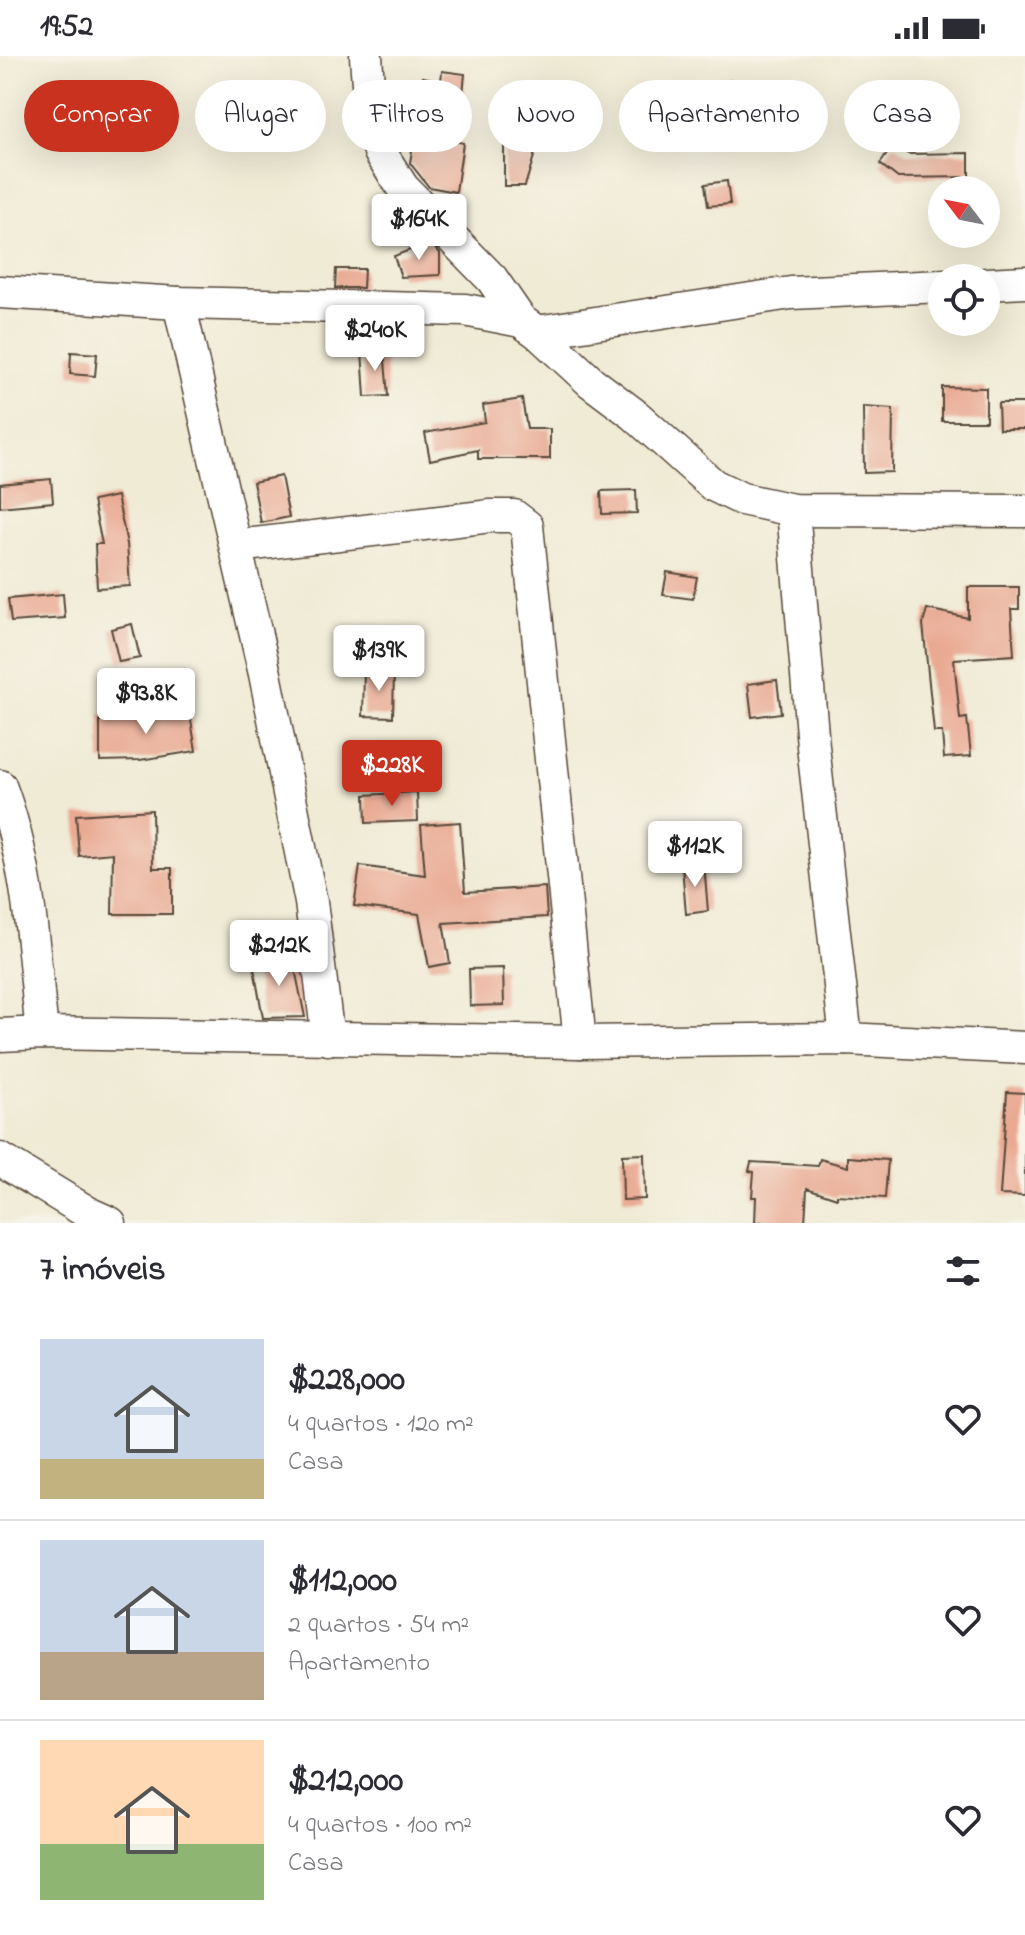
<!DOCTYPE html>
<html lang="pt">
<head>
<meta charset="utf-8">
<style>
  body { margin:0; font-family:"Indie Flower",sans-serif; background:#f2f2f3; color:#2b2b33; height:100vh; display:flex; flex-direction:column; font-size:30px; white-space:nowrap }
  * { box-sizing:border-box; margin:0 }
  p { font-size:26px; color:#7c7c81 }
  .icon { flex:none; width:44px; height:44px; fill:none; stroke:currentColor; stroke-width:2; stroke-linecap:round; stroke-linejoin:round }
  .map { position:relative; height:1167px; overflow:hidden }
  .side { display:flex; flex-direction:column; background:#fff; flex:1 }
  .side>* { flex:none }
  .banner { position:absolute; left:24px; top:24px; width:978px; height:72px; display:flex; gap:16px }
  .needle { width:52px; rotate:302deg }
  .controls { position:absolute; left:928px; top:120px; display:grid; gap:16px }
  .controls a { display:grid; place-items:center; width:72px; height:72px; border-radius:50%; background:#fff; box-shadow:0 8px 32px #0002; font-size:40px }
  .price { position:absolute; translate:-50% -68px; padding:0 18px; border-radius:8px; background:#fff; color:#222; font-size:26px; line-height:52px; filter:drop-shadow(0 2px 4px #0008) }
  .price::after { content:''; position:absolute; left:50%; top:48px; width:24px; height:18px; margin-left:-12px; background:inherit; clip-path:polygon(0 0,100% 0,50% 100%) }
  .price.on { background:#c8321e; color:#fff }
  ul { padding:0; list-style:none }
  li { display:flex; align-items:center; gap:24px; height:200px; padding:0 40px }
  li+li { border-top:2px solid #e1e1e2 }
  li span { display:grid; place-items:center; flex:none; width:224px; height:160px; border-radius:0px; color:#555 }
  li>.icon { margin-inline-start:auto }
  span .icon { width:96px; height:96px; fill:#fffc; stroke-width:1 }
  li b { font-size:34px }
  h2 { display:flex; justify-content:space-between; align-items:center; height:96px; padding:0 40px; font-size:34px }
  .tag { padding:0 28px; border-radius:36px; background:#fff; box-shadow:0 8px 32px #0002; font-size:28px; line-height:72px }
  .tag.on { background:#c8321e; color:#fff }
  .status { display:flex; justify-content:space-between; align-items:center; height:56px; padding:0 40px; background:#fff; direction:ltr }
  .status svg { height:22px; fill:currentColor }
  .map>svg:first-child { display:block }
  .building { fill:#e9a992 }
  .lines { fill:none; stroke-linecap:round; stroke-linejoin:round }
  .minor-casing { stroke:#564739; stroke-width:35 }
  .minor { stroke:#fff; stroke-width:32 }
</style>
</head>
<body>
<div class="status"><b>19:52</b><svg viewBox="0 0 49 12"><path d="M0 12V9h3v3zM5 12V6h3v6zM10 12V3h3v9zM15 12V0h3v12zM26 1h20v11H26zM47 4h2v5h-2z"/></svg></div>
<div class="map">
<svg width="1025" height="1167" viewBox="0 0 1025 1167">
  <rect width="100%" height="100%" fill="#f7f3e8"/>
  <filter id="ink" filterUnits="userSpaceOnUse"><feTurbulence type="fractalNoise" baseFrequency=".0125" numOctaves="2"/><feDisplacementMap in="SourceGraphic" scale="16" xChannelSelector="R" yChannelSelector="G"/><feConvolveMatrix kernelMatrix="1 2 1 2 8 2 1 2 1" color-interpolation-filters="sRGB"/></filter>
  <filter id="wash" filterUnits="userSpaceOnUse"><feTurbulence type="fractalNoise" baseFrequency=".006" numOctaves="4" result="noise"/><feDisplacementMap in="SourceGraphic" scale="32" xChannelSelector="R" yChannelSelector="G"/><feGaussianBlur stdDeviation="1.8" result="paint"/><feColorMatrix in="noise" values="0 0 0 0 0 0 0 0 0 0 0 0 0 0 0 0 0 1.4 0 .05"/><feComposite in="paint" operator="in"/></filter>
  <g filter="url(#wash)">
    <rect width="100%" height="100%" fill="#f0ebd5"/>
    <g id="blocks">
      <!-- building -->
      <g class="building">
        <path d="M442,15L465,18L458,86L463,87L456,136L429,131L410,107L423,21L441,25Z"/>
        <path d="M730,24L777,26L774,68L728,66Z"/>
        <path d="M894,88L908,98L969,97V121L898,122L880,108Z"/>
        <path d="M504,90H537L525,130H504Z"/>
        <path d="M727,125L730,148L708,150L705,128Z"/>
        <path d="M418,187H430L440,197V219L401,221L394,200L418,191Z"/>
        <path d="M336,213H364L363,232H335Z"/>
        <path d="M384,293L388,340L365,341L362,295Z"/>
        <path d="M71,296L97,298L95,320L70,318Z"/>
        <path d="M942,331L986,332V365H942Z"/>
        <path d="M522,343L527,373H550V403H478V394L430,404L425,377L485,366L483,349Z"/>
        <path d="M998,347H1025V373H999Z"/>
        <path d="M863,351L893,353L892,416L864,417Z"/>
        <path d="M281,420L289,461L261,467L253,426Z"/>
        <path d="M51,423L53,446L0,451V428Z"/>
        <path d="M636,434L637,457L602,458L601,435Z"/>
        <path d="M117,440L127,488L130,530L97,532L95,488H102L93,445Z"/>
        <path d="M667,516L697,521L693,543L663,539Z"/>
        <path d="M968,531H1019V553H1011L1014,599L954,603L960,663L967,662L971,700L944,702L942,676H934L923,568L927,553L968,562Z"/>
        <path d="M63,538L65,562L11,566L8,543Z"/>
        <path d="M132,568L140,602L119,606L111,573Z"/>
        <path d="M364,614H394L393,661L363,660Z"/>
        <path d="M777,624L781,657L752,661L748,628Z"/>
        <path d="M189,652L196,695L140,704L100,705V658L132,657V662Z"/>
        <path d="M417,736L418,765L366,767L365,739Z"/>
        <path d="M152,754L153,812H172V858H112L113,797L79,800L76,759Z"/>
        <path d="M460,766L465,836L545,831L547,861L443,867L450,907L429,911L419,858L354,850L360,810L425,819L421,769Z"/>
        <path d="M704,808L708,855L686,858L682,810Z"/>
        <path d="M292,899L305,961L263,962L253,907Z"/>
        <path d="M503,912L504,949L470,950L469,913Z"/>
        <path d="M1007,1036L1025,1037V1140L1000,1139Z"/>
        <path d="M644,1098L645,1143L623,1144L622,1099Z"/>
        <path d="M848,1101L888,1104L885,1142L837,1139V1142L807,1132L805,1167H755L756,1141H752L754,1116L749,1115L751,1106L818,1110L820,1103L848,1111Z"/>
      </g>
    </g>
  </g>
  <g filter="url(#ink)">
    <use href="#blocks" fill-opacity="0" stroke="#564739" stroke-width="2"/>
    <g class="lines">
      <defs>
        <g id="minor">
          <path d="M366,0L370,57L380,96L403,132L492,223L521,265"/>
          <path d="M986,228L1025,226"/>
          <path d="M0,236L179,247L465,254L521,265L537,276L591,326L635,359L713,429L742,443L793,454L1025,455"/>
          <path d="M179,247L265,618L311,846L328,983"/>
          <path d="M537,276L791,237L942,230"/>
          <path d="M793,454L813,690L846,983"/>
          <path d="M237,490L491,460H514L527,470L580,986"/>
          <path d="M0,730C30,809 33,893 42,977"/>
          <path d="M0,979L42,977L580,986L846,983L1025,992"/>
          <path d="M0,1103L90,1158L110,1167"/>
        </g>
      </defs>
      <!-- minor casing -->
      <use href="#minor" class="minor-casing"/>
      <!-- minor -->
      <use href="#minor" class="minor"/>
    </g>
  </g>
</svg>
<div class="controls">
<a><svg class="needle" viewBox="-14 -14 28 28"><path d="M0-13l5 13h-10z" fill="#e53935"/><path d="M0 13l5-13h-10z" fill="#7c7c81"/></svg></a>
<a><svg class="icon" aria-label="locate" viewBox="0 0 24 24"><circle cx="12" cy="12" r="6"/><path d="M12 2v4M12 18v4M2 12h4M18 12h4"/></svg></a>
</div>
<b class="price" style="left:419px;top:206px">$164K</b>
<b class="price" style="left:375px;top:317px">$240K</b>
<b class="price" style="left:379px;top:637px">$139K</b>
<b class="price" style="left:146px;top:680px">$93.8K</b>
<b class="price on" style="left:392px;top:752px">$228K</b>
<b class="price" style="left:695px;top:833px">$112K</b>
<b class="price" style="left:279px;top:932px">$212K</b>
<div class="banner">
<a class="tag on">Comprar</a>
<a class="tag">Alugar</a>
<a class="tag">Filtros</a>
<a class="tag">Novo</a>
<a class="tag">Apartamento</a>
<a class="tag">Casa</a>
</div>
</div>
<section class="side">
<h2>7 imóveis<svg class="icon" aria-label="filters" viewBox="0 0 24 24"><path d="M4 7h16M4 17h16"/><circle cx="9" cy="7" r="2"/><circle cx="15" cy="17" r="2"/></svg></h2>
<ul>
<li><span style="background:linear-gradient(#c9d6e8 75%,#c2b280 0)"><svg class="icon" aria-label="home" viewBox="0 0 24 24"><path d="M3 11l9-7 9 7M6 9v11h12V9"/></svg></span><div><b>$228,000</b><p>4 quartos · 120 m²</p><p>Casa</p></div><svg class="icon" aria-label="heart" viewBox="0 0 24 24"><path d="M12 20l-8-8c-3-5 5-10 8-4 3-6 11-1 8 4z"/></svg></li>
<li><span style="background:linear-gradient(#c9d6e8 70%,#b9a48a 0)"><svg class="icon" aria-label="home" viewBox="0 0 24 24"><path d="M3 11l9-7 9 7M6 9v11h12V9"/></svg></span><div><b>$112,000</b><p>2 quartos · 54 m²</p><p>Apartamento</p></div><svg class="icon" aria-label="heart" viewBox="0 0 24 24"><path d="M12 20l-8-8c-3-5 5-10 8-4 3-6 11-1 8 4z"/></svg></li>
<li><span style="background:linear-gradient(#ffd9b3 65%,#8fb573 0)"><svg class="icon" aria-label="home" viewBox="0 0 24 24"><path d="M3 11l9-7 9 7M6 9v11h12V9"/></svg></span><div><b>$212,000</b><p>4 quartos · 100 m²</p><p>Casa</p></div><svg class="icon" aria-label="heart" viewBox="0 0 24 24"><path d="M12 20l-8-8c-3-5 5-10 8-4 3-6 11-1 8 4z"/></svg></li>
</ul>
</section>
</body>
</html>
